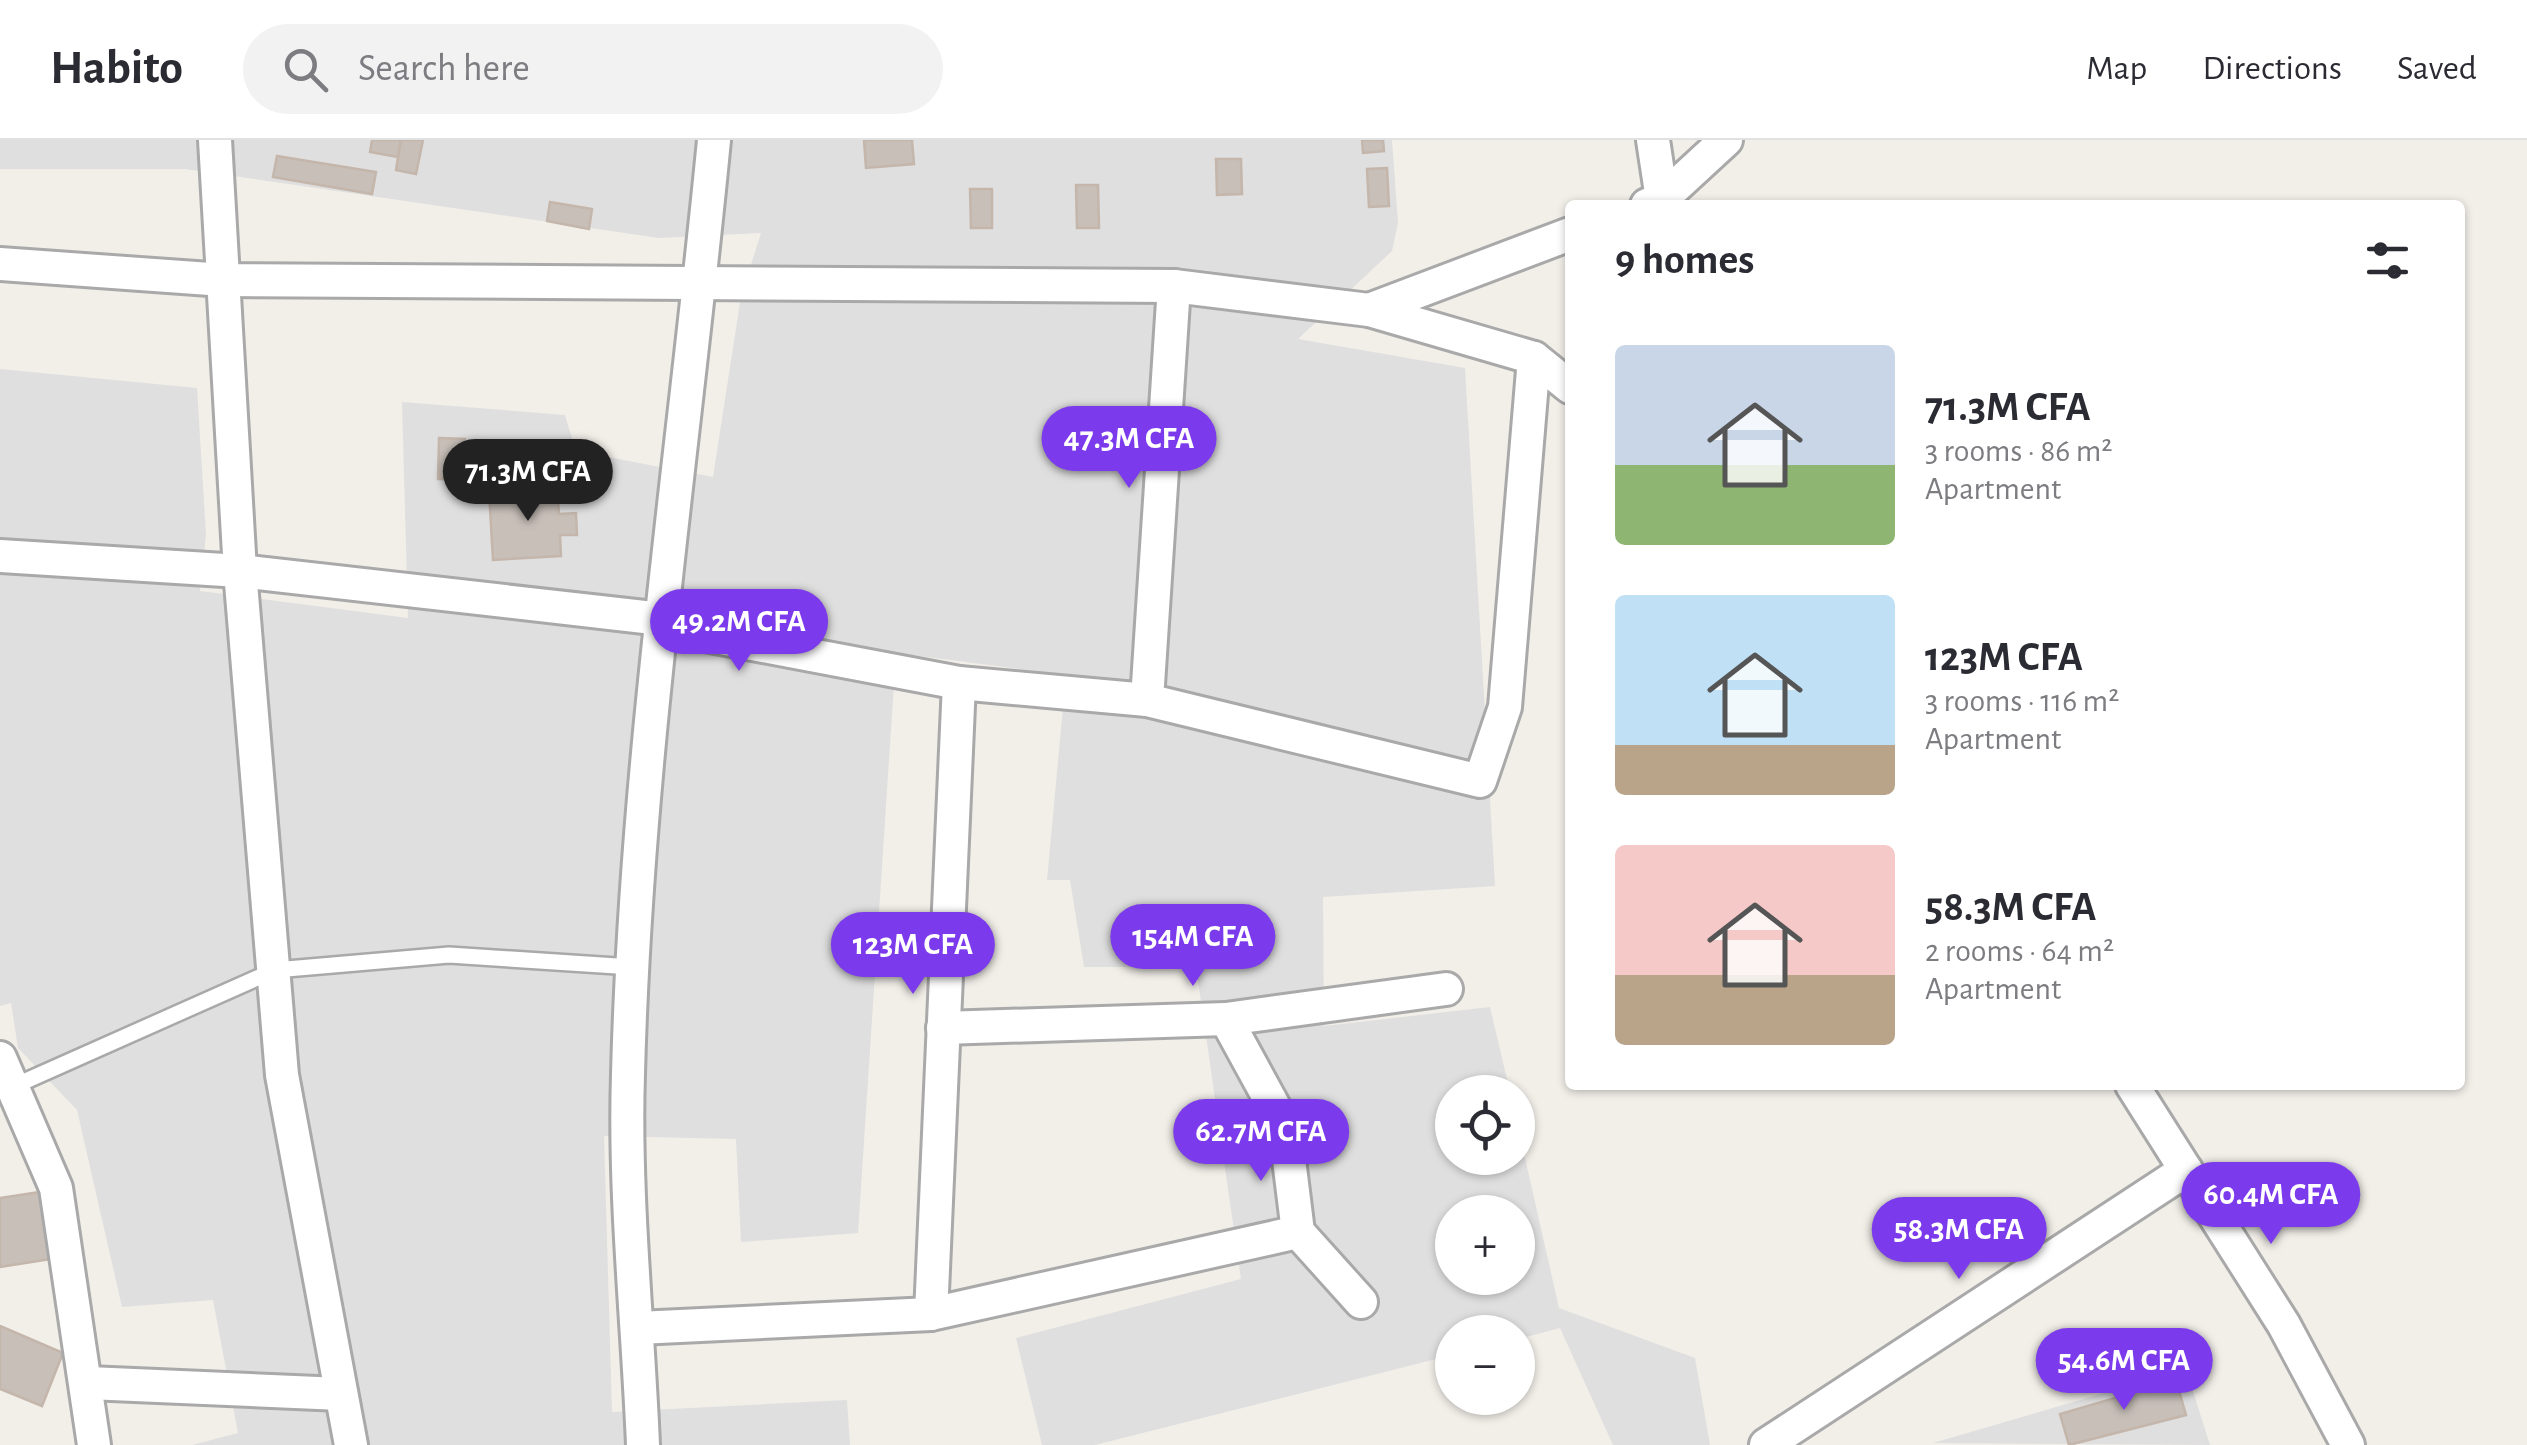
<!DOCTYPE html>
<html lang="en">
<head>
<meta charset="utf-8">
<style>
  body { margin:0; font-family:"Alegreya Sans",sans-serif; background:#f2f2f3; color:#2b2b33; height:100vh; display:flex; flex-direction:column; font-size:38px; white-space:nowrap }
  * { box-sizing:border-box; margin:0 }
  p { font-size:32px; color:#7c7c81 }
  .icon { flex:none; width:55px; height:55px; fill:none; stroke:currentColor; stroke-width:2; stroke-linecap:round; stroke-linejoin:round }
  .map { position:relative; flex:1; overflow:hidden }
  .details { position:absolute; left:1565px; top:60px; width:900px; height:890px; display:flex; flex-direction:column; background:#fff; border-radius:10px; box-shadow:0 2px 8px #0004 }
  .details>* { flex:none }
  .controls { position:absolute; left:1435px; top:935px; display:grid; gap:20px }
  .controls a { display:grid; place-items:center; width:100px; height:100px; border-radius:50%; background:#fff; box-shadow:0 2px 8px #0004; font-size:50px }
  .price { position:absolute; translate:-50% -85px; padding:0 22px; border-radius:35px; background:#7c3aed; color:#fff; font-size:32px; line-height:65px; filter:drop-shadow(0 2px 5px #0008) }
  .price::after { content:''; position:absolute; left:50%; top:60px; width:30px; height:22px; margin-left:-15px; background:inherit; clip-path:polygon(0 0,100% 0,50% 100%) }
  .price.current { background:#222; color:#fff }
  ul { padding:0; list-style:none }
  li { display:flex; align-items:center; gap:30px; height:250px; padding:0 50px }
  li span { display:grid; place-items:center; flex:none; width:280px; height:200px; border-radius:10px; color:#555 }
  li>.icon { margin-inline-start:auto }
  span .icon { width:120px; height:120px; fill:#fffc; stroke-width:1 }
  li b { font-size:42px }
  h2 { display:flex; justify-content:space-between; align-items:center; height:120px; padding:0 50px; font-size:42px }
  header { display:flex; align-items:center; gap:60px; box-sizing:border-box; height:140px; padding:0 50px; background:#fff; border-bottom:2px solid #e1e1e2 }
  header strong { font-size:48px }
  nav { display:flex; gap:55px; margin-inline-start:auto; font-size:35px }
  .search { width:700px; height:90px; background:#f2f2f3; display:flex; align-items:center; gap:25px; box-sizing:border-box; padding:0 35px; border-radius:55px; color:#7c7c81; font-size:38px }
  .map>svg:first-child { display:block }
  .residential { fill:#e0dfdf; fill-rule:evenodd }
  .building { fill:#c7bfb8; stroke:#c4b6ab; stroke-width:2.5 }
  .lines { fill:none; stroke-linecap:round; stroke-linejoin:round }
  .lane-casing { stroke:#a9a9a9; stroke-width:20 }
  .street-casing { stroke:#a9a9a9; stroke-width:38 }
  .lane { stroke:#fff; stroke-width:15 }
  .street { stroke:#fff; stroke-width:32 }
</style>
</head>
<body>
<header>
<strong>Habito</strong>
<div class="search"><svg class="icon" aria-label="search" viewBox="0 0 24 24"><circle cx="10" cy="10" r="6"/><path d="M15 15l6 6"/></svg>Search here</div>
<nav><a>Map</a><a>Directions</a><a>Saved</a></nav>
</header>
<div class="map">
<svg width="2527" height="1305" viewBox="0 0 2527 1305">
  <rect width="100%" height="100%" fill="#f2efe9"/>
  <!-- residential -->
  <g class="residential">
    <path d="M0,0H1392L1398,83L1392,111L1298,199L1465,228L1495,746L1323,757L1324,886L1490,867L1510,952H1452V1018H1518V987L1559,1168L1695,1218L1710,1305H1613L1560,1188L1518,1199V1192H1452V1215L1095,1305H1042L1016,1198L1241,1139L1196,827H1084L1070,740H1047L1066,535L896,513L858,1093L741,1102L736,999L604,996L612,1272L847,1260L850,1305H192L238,1293L213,1160L122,1167L77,970L18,908L11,863L0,866V229L197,248L206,395L200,451L408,478L402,262L565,275L576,311L713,337L741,156L761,93L659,98L185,29H0ZM1452,1072H1518V1138H1452Z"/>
    <path d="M2186,1229L2210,1305L1933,1303Z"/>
  </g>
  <!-- building -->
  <g class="building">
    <path d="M372,0H401L398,17L370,12Z"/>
    <path d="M401,0H423L416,34L396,30Z"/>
    <path d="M864,0H912L914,24L866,28Z"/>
    <path d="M1362,0H1383L1384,11L1363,13Z"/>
    <path d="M277,16L376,32L372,54L273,37Z"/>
    <path d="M1216,19H1241L1242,54L1217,55Z"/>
    <path d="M1387,28L1389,66L1369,67L1367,29Z"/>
    <path d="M1076,45H1098L1099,88H1077Z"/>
    <path d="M970,49H992V88H971Z"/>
    <path d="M550,62L592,69L589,89L547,81Z"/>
    <path d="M439,298L465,299L463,340L438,339Z"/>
    <path d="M547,305L548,341L493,342V306Z"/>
    <path d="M557,348L559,374L576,373L577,395H560L561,416L493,420L489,351Z"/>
    <path d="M40,1052L51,1119L0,1127V1058Z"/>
    <path d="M0,1186L63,1213L42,1266L0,1249Z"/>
    <path d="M2176,1240L2186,1275L2069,1305L2060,1274Z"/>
  </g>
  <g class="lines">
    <defs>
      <path id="lane" d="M12,947L275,830L449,815L632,827"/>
      <g id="street">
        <path d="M215,0L240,431L282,935L351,1305"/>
        <path d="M1653,0L1662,59"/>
        <path d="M1647,65L1662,59L1726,0"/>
        <path d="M0,124L224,140L1174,146L1369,170L1534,218L1570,247"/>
        <path d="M1369,170L1570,94"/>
        <path d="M0,416L240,431L662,479L700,494L959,543L1147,560L1480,641L1505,567L1534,218"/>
        <path d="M1147,560L1174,146"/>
        <path d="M1226,879L1285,987L1298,1092L1361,1162"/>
        <path d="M943,888L1226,879L1446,849"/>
        <path d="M0,918L56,1048L94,1305"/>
        <path d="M2132,945L2284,1185L2348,1305"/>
        <path d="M931,1174L959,543"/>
        <path d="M638,1188L931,1174L1298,1092"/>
        <path d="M88,1243L341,1254"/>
        <path d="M643,1305C638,1183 624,1056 628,934C636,621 684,311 714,0"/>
        <path d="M1766,1305L2186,1030"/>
      </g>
    </defs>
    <!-- lane casing -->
    <use href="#lane" class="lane-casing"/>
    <!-- street casing -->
    <use href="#street" class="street-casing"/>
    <!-- lane -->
    <use href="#lane" class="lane"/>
    <!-- street -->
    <use href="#street" class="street"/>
  </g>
</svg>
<div class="controls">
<a><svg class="icon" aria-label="locate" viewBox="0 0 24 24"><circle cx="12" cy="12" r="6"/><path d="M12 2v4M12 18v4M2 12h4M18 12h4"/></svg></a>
<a>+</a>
<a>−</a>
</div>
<b class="price" style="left:1129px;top:351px">47.3M CFA</b>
<b class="price current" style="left:528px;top:384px">71.3M CFA</b>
<b class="price" style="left:739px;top:534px">49.2M CFA</b>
<b class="price" style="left:1193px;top:849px">154M CFA</b>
<b class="price" style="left:913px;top:857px">123M CFA</b>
<b class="price" style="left:1261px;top:1044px">62.7M CFA</b>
<b class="price" style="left:2271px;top:1107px">60.4M CFA</b>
<b class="price" style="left:1959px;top:1142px">58.3M CFA</b>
<b class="price" style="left:2124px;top:1273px">54.6M CFA</b>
<section class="details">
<h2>9 homes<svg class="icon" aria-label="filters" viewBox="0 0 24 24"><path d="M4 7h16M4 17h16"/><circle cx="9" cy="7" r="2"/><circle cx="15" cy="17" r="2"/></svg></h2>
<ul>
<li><span style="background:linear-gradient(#c9d6e8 60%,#8fb573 0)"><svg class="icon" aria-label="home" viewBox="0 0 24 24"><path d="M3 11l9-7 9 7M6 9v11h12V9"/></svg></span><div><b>71.3M CFA</b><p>3 rooms · 86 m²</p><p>Apartment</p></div></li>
<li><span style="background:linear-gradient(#bfe0f5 75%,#b9a48a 0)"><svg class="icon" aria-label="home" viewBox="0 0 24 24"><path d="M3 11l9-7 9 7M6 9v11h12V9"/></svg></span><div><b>123M CFA</b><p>3 rooms · 116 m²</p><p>Apartment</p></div></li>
<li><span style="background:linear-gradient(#f6c9c9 65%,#b9a48a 0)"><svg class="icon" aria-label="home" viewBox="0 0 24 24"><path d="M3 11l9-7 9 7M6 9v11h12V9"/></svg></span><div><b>58.3M CFA</b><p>2 rooms · 64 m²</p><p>Apartment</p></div></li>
</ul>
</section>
</div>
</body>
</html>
